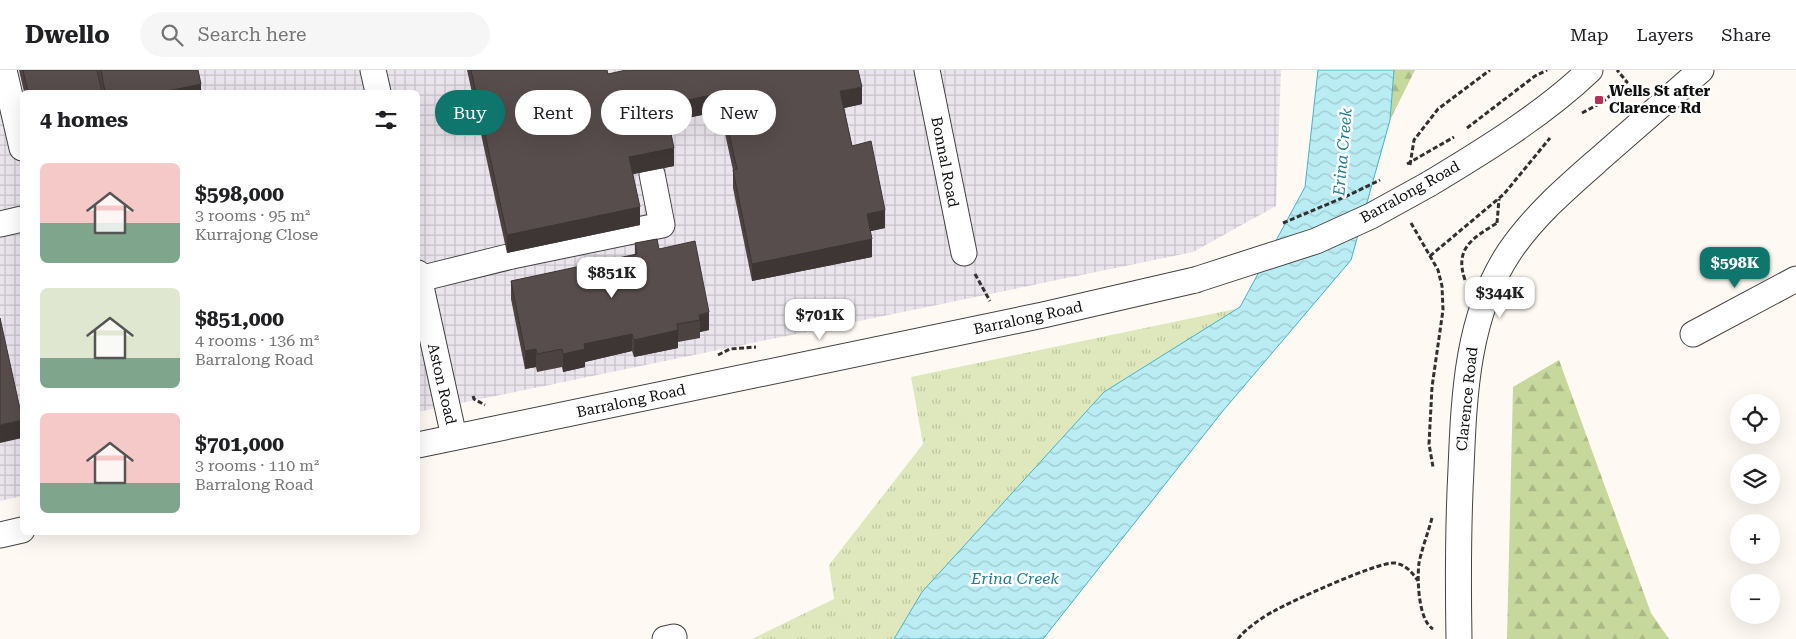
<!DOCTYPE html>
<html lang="en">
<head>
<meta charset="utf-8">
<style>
  body { margin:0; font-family:"Roboto Serif",serif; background:#f6f6f6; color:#202124; height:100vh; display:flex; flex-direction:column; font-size:19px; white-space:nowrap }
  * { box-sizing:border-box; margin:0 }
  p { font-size:16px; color:#757577 }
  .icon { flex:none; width:28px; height:28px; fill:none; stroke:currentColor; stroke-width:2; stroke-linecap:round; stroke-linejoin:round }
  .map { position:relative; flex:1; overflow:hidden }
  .side { position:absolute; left:20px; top:20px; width:400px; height:445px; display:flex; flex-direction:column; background:#fff; border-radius:8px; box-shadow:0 5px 20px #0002 }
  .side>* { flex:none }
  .top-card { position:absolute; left:435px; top:20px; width:475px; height:45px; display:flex; gap:10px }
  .tools { position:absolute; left:1730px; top:324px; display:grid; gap:10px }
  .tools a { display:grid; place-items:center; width:50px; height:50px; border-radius:50%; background:#fff; box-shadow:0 5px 20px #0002; font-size:25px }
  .price { position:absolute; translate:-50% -42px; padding:0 11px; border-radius:10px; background:#fff; color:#222; font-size:16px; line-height:32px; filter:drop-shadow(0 1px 2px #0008) }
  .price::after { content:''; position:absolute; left:50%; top:30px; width:15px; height:11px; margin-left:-8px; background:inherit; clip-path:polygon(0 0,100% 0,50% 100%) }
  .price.on { background:#0f766e; color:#fff }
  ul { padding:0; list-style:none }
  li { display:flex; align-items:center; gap:15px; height:125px; padding:0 20px }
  li span { display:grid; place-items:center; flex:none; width:140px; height:100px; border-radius:8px; color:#555 }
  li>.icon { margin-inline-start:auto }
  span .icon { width:60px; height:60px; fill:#fffc; stroke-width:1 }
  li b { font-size:21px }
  h2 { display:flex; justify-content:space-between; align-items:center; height:60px; padding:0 20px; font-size:21px }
  .tag { padding:0 18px; border-radius:22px; background:#fff; box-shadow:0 5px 20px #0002; font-size:18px; line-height:45px }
  .tag.on { background:#0f766e; color:#fff }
  header { display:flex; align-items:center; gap:30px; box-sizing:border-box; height:70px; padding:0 25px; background:#fff; border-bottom:1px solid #e0e0e0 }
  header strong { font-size:24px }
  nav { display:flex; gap:28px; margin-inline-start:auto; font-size:18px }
  .search { width:350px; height:45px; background:#f6f6f6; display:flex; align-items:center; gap:12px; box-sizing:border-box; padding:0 18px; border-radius:28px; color:#757577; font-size:19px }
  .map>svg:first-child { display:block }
  .industrial { fill:url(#industrial-grid) }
  .grass { fill:url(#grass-tufts) }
  .forest { fill:url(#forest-firs) }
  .water { fill:url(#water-waves); stroke:#43b4c7 }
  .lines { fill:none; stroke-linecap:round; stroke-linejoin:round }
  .minor-casing { stroke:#424242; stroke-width:27 }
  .path { stroke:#313131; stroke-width:3; stroke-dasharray:5 2.5; stroke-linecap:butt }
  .minor { stroke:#fff; stroke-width:25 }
  .minor-bridge-casing { stroke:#424242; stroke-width:27; stroke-linecap:butt }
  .path-bridge { stroke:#313131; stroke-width:3; stroke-dasharray:5 2.5; stroke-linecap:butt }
  .minor-bridge { stroke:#fff; stroke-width:25 }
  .wall { fill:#4b4241 }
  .shaded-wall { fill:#3d3635 }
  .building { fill:#574d4c; stroke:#3d3635 }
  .poi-dot { fill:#b92d57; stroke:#fff; stroke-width:2 }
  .labels { text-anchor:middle; stroke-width:5; stroke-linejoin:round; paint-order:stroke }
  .poi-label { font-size:15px; font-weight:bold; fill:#0f0f0f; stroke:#fff; text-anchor:start }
  .street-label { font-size:15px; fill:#0f0f0f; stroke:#fff }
  .water-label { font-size:16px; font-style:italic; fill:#1c7f95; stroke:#fff }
</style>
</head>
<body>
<header>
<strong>Dwello</strong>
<div class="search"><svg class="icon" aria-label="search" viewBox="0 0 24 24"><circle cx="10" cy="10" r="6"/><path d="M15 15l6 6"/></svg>Search here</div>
<nav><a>Map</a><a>Layers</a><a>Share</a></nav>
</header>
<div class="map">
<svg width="1796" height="569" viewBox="0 0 1796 569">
  <defs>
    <pattern id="industrial-grid" width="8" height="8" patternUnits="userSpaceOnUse" patternTransform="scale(1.25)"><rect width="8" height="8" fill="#eae4ed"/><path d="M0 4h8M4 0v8" fill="none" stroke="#c8c2ca"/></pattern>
    <pattern id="grass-tufts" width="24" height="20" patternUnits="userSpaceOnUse" patternTransform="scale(1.25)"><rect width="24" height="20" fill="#dee8bc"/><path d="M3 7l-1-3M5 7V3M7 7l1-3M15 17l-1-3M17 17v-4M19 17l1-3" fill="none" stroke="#bdc6a0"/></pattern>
    <pattern id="forest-firs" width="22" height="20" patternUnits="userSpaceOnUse" patternTransform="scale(1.25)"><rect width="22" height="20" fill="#c6d89c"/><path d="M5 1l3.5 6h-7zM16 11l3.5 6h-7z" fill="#a9b885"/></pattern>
    <pattern id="water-waves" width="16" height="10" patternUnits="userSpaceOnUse" patternTransform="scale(1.25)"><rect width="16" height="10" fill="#b9ecf3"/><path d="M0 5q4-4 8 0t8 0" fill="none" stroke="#9ec9cf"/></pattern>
  </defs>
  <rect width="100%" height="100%" fill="#fef9f2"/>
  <!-- industrial -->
  <path class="industrial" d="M0,0H1281L1276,136L1193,182L418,342V22H22V426L0,431Z"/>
  <!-- grass -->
  <path class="grass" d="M1240,238L1104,322L922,522L894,569H752L834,529L829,495L923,374L911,307Z"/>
  <!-- forest -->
  <g class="forest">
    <path d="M1394,0H1415L1390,50Z"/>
    <path d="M1559,290L1651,543L1669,569H1507L1513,317Z"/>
  </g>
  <!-- water -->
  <path class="water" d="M1318,0H1394L1390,50L1351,190L1222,342L1043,569H894L922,522L1104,322L1240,237L1305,117Z"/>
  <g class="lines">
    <defs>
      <g id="minor">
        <path d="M4,0L22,78"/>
        <path d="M373,0L378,22"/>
        <path d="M927,0L964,183"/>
        <path d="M1429,114C1484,81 1544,44 1590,0"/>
        <path d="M0,154L22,149"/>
        <path d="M418,203L454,367"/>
        <path d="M419,209L512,186L662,155L652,104"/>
        <path d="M1693,264L1796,209"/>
        <path d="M418,375L1043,245L1195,210"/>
        <path d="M0,465L22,460"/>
        <path d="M665,569L674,567"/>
        <path d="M1459,569C1458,512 1458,456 1461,399C1464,325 1467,245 1510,181C1536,143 1571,114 1605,84C1637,56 1669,28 1701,0"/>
      </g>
    </defs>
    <!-- minor casing -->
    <use href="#minor" class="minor-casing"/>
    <!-- path -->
    <g class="path">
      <path d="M1582,43L1601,33L1627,12L1617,0"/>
      <path d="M1467,58L1535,6L1547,0"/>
      <path d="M1410,95L1414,70L1438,39L1490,0"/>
      <path d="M1411,153L1438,200L1442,216L1443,240L1432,317L1429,374L1433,397"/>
      <path d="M1497,153L1499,129"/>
      <path d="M1430,186L1504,124L1550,68"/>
      <path d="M975,204L990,231"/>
      <path d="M1465,210C1454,178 1473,168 1497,153"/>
      <path d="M718,285L730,279L756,277"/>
      <path d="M473,326L474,329L485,335"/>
      <path d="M1432,448C1428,463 1422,478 1419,493C1417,508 1418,550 1433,559"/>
      <path d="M1238,569C1244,560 1264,546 1274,541C1292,531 1379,491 1395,493C1406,495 1412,502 1418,511"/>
    </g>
    <!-- minor -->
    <use href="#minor" class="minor"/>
    <defs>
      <path id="minor-bridge" d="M1195,210L1316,171L1371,146L1429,114"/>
    </defs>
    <!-- minor-bridge casing -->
    <use href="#minor-bridge" class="minor-bridge-casing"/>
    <!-- path-bridge -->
    <g class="path-bridge">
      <path d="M1407,94L1454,67"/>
      <path d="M1283,153L1347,126L1380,110"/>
    </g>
    <!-- minor-bridge -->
    <use href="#minor-bridge" class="minor-bridge"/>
  </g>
  <!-- wall -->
  <g class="wall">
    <path d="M19,0H198L201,22H24Z"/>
    <path d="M467,0H607L608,4L862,34L844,38L852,76L885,158L870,161L872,187L752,211L733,118V100L720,41L668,52L674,96L633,104L640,155L507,183Z"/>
    <path d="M635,173L659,179L709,260L700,262V268L678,272V278L634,287L632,281L585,292V297L563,302L562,297L537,302L536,297L525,299L511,229V211L635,185Z"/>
  </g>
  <!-- shaded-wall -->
  <g class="shaded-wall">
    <path d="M201,14V22H163Z"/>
    <path d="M862,17V34L840,39V21Z"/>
    <path d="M720,23V41L665,53V35Z"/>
    <path d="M674,78V96L629,105V87Z"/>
    <path d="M640,137V155L507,183V165Z"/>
    <path d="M885,140V158L867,162V144Z"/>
    <path d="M872,169V187L752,211V194Z"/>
    <path d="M709,242V260L700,262V250L699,245Z"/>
    <path d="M678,260V278L634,287V270Z"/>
    <path d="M632,264V281L585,292V297L563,302V284L584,274Z"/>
    <path d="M536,279V297L525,299V281Z"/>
    <path d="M22,350V368L0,373V355Z"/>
  </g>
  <!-- building -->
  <g class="building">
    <path d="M23,0H97L102,22H28Z"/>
    <path d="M101,0H198L201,14L163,22H105Z"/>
    <path d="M471,0H607L608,4L626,0H858L862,17L840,21L852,76L871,71L885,140L867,144L872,169L752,194L733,100L737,99L720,23L665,35L674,78L629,87L640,137L507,165Z"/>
    <path d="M657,169L659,179L695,171L709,242L699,245L700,250L677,254L678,260L634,270L632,264L584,274L585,279L563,284L562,279L537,284L536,279L525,281L511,211L637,184L635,173Z"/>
    <path d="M0,248L22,348V350L0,355Z"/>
  </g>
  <!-- markers -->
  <rect class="poi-dot" x="1594" y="25" width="10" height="10" rx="2.5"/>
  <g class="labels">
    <!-- poi labels -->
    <g class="poi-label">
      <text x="1609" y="26">Wells St after<tspan x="1609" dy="17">Clarence Rd</tspan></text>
    </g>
    <!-- street labels -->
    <g class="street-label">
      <text transform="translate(945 92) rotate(79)" y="5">Bonnal Road</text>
      <text transform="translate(1410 122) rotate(-29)" y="5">Barralong Road</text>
      <text transform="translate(1028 248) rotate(-12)" y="5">Barralong Road</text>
      <text transform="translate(442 314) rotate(77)" y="5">Aston Road</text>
      <text transform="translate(1467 329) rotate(-84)" y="5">Clarence Road</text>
      <text transform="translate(631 331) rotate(-12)" y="5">Barralong Road</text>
    </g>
    <!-- water labels -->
    <g class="water-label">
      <text transform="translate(1342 82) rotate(-85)" y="6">Erina Creek</text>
      <text x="1015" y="514">Erina Creek</text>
    </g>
  </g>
</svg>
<div class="tools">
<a><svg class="icon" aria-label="locate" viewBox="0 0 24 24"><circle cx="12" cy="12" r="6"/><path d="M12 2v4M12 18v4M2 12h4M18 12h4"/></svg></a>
<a><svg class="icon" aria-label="layers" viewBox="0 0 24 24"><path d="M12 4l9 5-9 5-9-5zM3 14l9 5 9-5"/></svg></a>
<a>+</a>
<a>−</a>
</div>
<b class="price on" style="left:1735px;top:219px">$598K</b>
<b class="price" style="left:612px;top:229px">$851K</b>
<b class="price" style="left:1500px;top:249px">$344K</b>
<b class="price" style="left:820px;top:271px">$701K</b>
<div class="top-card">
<a class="tag on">Buy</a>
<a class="tag">Rent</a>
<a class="tag">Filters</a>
<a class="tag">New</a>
</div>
<section class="side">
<h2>4 homes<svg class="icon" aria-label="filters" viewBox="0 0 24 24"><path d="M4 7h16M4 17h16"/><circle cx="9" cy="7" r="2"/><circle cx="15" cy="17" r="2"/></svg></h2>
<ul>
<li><span style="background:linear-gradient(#f6c9c9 60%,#7fa58c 0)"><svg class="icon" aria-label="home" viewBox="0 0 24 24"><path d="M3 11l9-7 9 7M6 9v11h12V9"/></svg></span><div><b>$598,000</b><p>3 rooms · 95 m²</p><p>Kurrajong Close</p></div></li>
<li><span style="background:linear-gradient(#dfe7d0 70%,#7fa58c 0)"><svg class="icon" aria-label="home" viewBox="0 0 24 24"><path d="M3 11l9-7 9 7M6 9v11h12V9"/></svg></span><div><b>$851,000</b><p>4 rooms · 136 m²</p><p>Barralong Road</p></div></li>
<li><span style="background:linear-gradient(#f6c9c9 70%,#7fa58c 0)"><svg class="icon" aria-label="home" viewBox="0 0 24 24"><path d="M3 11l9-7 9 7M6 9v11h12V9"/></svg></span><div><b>$701,000</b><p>3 rooms · 110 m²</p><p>Barralong Road</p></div></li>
</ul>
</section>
</div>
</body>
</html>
